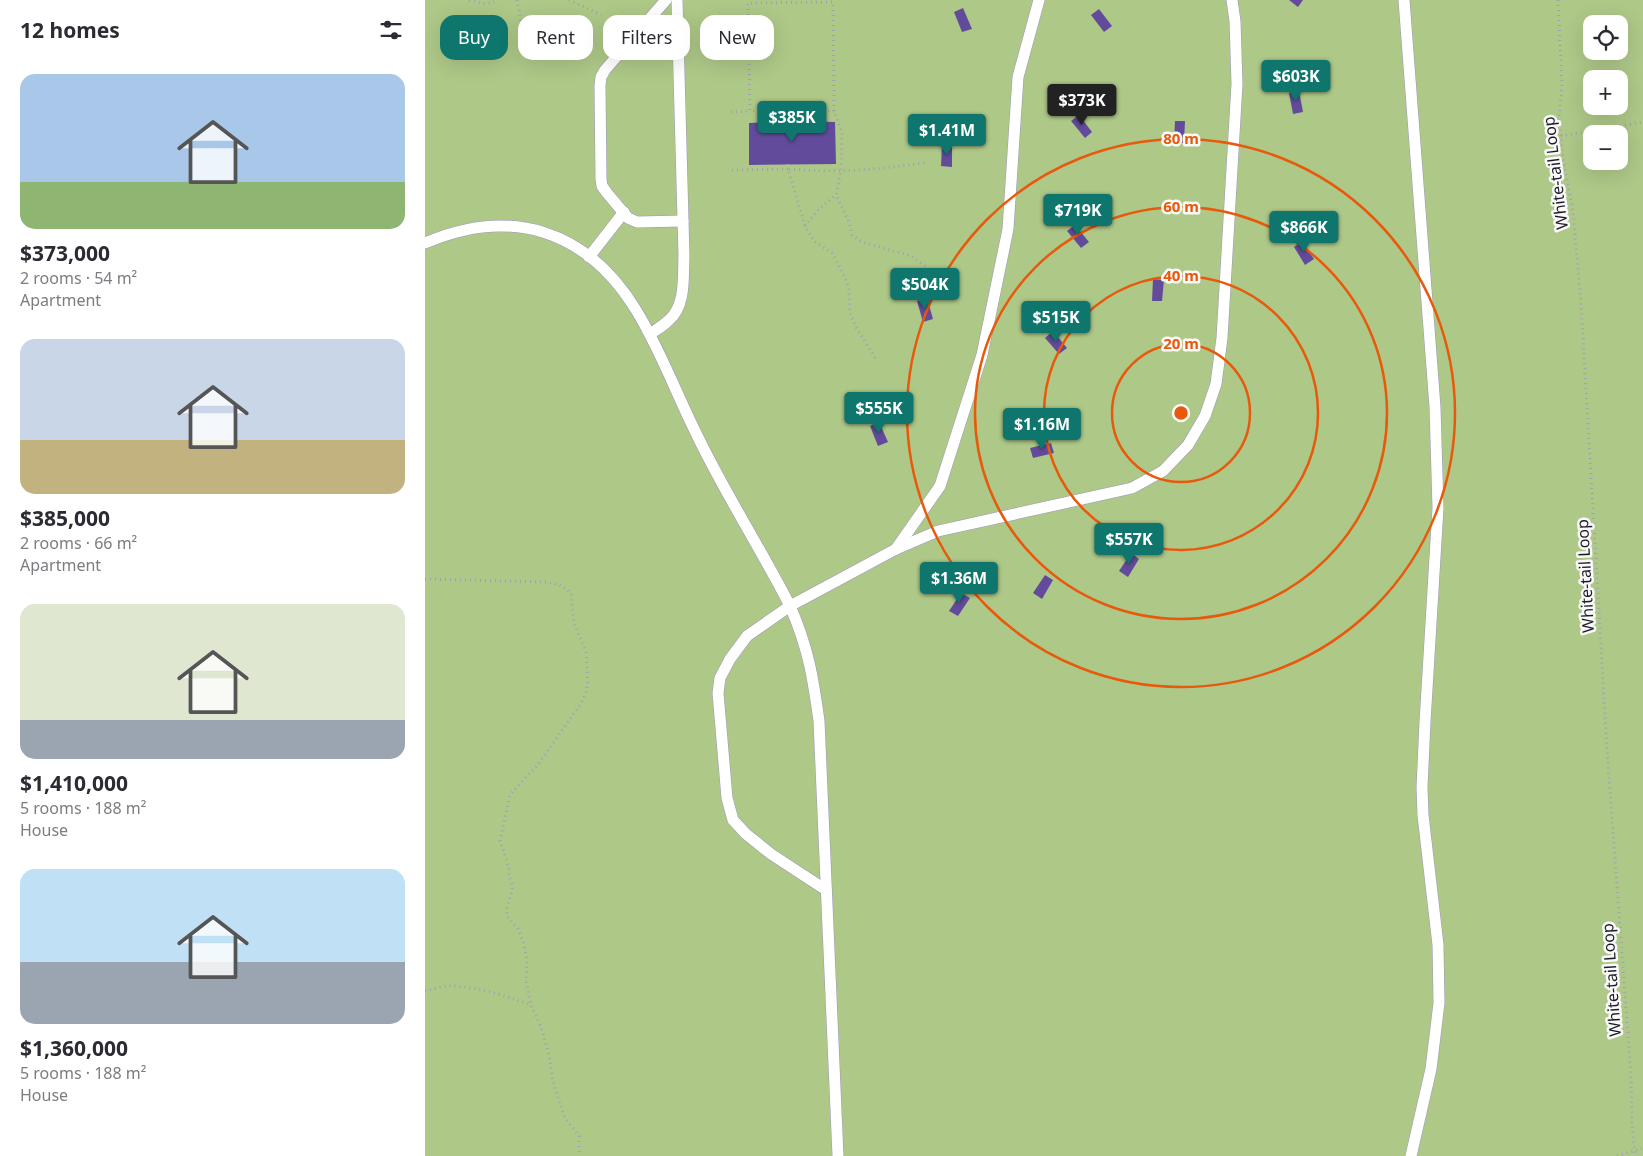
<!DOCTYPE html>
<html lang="en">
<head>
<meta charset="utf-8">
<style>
  body { margin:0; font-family:"Noto Sans",sans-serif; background:#f7f7f7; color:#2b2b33; height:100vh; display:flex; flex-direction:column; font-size:19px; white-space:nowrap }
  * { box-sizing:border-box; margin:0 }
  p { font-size:16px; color:#7c7c81 }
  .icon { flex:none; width:28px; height:28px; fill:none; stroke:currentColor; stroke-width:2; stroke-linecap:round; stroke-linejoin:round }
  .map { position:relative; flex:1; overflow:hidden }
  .sheet { display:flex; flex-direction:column; background:#fff; width:425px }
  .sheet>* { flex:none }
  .hud { position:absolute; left:15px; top:15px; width:475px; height:45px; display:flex; gap:10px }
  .controls { position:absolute; left:1158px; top:15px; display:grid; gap:10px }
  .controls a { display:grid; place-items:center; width:45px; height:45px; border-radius:10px; background:#fff; box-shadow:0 5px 20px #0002; font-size:25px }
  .price { position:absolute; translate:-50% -42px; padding:0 11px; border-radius:5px; background:#0f766e; color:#fff; font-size:16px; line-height:32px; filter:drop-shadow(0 1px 2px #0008) }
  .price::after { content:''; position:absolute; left:50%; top:30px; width:15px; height:11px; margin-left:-8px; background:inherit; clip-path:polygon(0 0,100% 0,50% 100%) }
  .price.active { background:#222; color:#fff }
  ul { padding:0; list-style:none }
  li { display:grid; align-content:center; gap:10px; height:265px; padding:0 20px }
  li span { display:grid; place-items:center; height:155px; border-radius:15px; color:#555 }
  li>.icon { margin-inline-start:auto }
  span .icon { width:90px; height:90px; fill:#fffc; stroke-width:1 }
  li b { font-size:21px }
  h2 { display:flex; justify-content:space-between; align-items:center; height:60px; padding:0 20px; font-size:21px }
  .chip { padding:0 18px; border-radius:15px; background:#fff; box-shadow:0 5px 20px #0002; font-size:18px; line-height:45px }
  .chip.active { background:#0f766e; color:#fff }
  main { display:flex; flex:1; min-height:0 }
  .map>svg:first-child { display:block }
  .green { fill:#aec888; fill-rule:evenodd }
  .building { fill:#634b9c }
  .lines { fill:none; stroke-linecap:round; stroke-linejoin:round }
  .lane-casing { stroke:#9e97b9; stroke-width:12 }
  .path { stroke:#a39fb2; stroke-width:3; stroke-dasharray:1 4; stroke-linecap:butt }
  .lane { stroke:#fff; stroke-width:11 }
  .ring { fill:none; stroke:#e8590c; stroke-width:2.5 }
  .labels { text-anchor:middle; stroke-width:5; stroke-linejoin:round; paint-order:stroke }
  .street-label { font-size:16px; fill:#1e1b28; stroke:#f9f9f9 }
  .centre { fill:#e8590c; stroke:#f9f9f9; stroke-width:2.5 }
  .ring-label { font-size:15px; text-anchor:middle; font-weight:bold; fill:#e8590c; stroke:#f9f9f9; stroke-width:5; stroke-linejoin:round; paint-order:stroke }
</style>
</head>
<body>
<main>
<section class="sheet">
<h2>12 homes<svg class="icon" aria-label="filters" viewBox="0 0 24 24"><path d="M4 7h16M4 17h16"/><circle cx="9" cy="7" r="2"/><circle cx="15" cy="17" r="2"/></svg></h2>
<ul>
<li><span style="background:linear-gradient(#a9c7e8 70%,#8fb573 0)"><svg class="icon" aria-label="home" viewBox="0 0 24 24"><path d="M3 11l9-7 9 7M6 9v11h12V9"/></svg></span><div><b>$373,000</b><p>2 rooms · 54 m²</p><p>Apartment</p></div></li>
<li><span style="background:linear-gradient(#c9d6e8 65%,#c2b280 0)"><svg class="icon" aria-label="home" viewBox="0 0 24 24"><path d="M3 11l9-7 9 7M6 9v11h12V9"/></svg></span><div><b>$385,000</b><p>2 rooms · 66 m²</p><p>Apartment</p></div></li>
<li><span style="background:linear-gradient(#dfe7d0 75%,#9aa5b1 0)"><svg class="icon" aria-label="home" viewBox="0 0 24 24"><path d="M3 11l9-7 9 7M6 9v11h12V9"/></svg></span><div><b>$1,410,000</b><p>5 rooms · 188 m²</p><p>House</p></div></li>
<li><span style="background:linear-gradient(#bfe0f5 60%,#9aa5b1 0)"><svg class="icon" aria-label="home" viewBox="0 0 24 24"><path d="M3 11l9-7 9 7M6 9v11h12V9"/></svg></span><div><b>$1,360,000</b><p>5 rooms · 188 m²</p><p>House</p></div></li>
</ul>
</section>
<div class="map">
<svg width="1218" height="1156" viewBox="0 0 1218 1156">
  <rect width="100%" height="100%" fill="#ede9ff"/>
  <!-- green -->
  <path class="green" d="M0,0H1218V1156H0ZM1166,24H1194V51H1166ZM1166,79H1194V106H1166ZM1166,134H1194V161H1166Z"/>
  <!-- building -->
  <g class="building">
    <path d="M864,0H878L873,7Z"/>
    <path d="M538,8L547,29L537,32L529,12Z"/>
    <path d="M674,9L687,26L679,32L666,15Z"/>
    <path d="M874,91L878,112L868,114L864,93Z"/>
    <path d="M654,115L667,132L660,138L646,121Z"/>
    <path d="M366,121L410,122L411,164L324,165V123Z"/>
    <path d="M750,121H760L759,143H749Z"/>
    <path d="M517,145H527V167L516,166Z"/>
    <path d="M650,225L664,242L656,248L642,231Z"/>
    <path d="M877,241L889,259L880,265L869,247Z"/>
    <path d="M728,279L739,280L737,301H727Z"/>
    <path d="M502,298L508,319L498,322L492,301Z"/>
    <path d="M628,331L642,348L634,354L620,338Z"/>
    <path d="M454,422L463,442L453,446L445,426Z"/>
    <path d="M626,443L629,453L608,458L605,448Z"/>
    <path d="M706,553L714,559L703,577L694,571Z"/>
    <path d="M620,575L628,580L617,599L608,593Z"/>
    <path d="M536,593L545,598L533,616L524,611Z"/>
  </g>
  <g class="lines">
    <defs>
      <g id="lane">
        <path d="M241,0L180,70L176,77L175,86L176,179L177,186L182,193L203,218L212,222L258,221"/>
        <path d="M979,0L1010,407L1013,508L1000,722L997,787L998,815L1013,945L1014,1003L1006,1069L986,1156"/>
        <path d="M0,243C86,206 162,230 211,310C235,349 251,393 271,433C299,492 335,547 365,606C383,647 388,677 394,721L413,1156"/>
        <path d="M164,257L199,212"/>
        <path d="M225,334C231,330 238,326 244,320C261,306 258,276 259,256L252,0"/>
        <path d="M471,549L515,486L557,355L583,229L593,77L614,0"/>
        <path d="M401,890L346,854L321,834L308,820L302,798L293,693L295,678L305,659L322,636L365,606L471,549L513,531L707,488L738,471L763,445L780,416L791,384L797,338L812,84L810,21L807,0"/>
      </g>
    </defs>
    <!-- lane casing -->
    <use href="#lane" class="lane-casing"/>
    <!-- path -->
    <g class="path">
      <path d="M44,0C54,3 63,6 72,0"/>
      <path d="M92,0L96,21L119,51"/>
      <path d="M144,0L176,15"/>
      <path d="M1133,0L1137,84L1134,118L1138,158L1148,212L1156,304L1182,749L1206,1076L1207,1124L1210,1156"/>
      <path d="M365,111L366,121"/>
      <path d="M409,111H325L323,3L408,2L409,111L417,132L416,172L411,195L424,222L427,235L437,242L486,256L503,268"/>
      <path d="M306,112L325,111"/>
      <path d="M1136,136L1218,122"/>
      <path d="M307,170L363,169V164"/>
      <path d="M380,226L394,209L411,195"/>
      <path d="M450,358L431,327L425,313L424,288L418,273L407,253L389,241L380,226L363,169C412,173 455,170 503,162"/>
      <path d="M0,579L120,582L134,585L143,590L146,595L149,623L161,652L163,681L161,693L155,705L114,763L85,795L75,841L84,867V875L87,883V891L82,907V916L93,929L99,944L102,961L101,981L106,1005L117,1030L124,1055L129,1086L140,1118L154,1136V1156"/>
      <path d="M0,991C9,989 18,986 27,986C54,987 81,996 106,1005"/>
      <path d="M1192,1156L1218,1148"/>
    </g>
    <!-- lane -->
    <use href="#lane" class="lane"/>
  </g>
  <!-- distance rings -->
  <g class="ring">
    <circle cx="756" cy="413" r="69"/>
    <circle cx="756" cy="413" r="137"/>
    <circle cx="756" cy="413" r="206"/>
    <circle cx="756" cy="413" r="274"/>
  </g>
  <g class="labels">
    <!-- street labels -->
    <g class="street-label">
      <text transform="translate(1130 173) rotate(-97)" y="6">White-tail Loop</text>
      <text transform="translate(1160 576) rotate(-93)" y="6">White-tail Loop</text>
      <text transform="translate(1186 980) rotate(-94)" y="6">White-tail Loop</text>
    </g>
  </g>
  <circle cx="756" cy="413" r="8" class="centre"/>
  <g class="ring-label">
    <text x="756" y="144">80 m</text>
    <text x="756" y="212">60 m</text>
    <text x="756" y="281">40 m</text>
    <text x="756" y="349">20 m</text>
  </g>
</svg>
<div class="controls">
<a><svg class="icon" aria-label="locate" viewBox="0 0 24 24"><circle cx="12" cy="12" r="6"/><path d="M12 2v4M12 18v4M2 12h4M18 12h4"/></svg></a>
<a>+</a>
<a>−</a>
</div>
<b class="price" style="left:871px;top:102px">$603K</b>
<b class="price active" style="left:657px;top:126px">$373K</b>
<b class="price" style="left:367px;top:143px">$385K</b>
<b class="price" style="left:522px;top:156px">$1.41M</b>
<b class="price" style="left:653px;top:236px">$719K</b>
<b class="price" style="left:879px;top:253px">$866K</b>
<b class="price" style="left:500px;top:310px">$504K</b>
<b class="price" style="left:631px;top:343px">$515K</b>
<b class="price" style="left:454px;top:434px">$555K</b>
<b class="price" style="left:617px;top:450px">$1.16M</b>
<b class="price" style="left:704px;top:565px">$557K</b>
<b class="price" style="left:534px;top:604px">$1.36M</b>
<div class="hud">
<a class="chip active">Buy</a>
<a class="chip">Rent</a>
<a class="chip">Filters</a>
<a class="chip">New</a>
</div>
</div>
</main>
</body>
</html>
